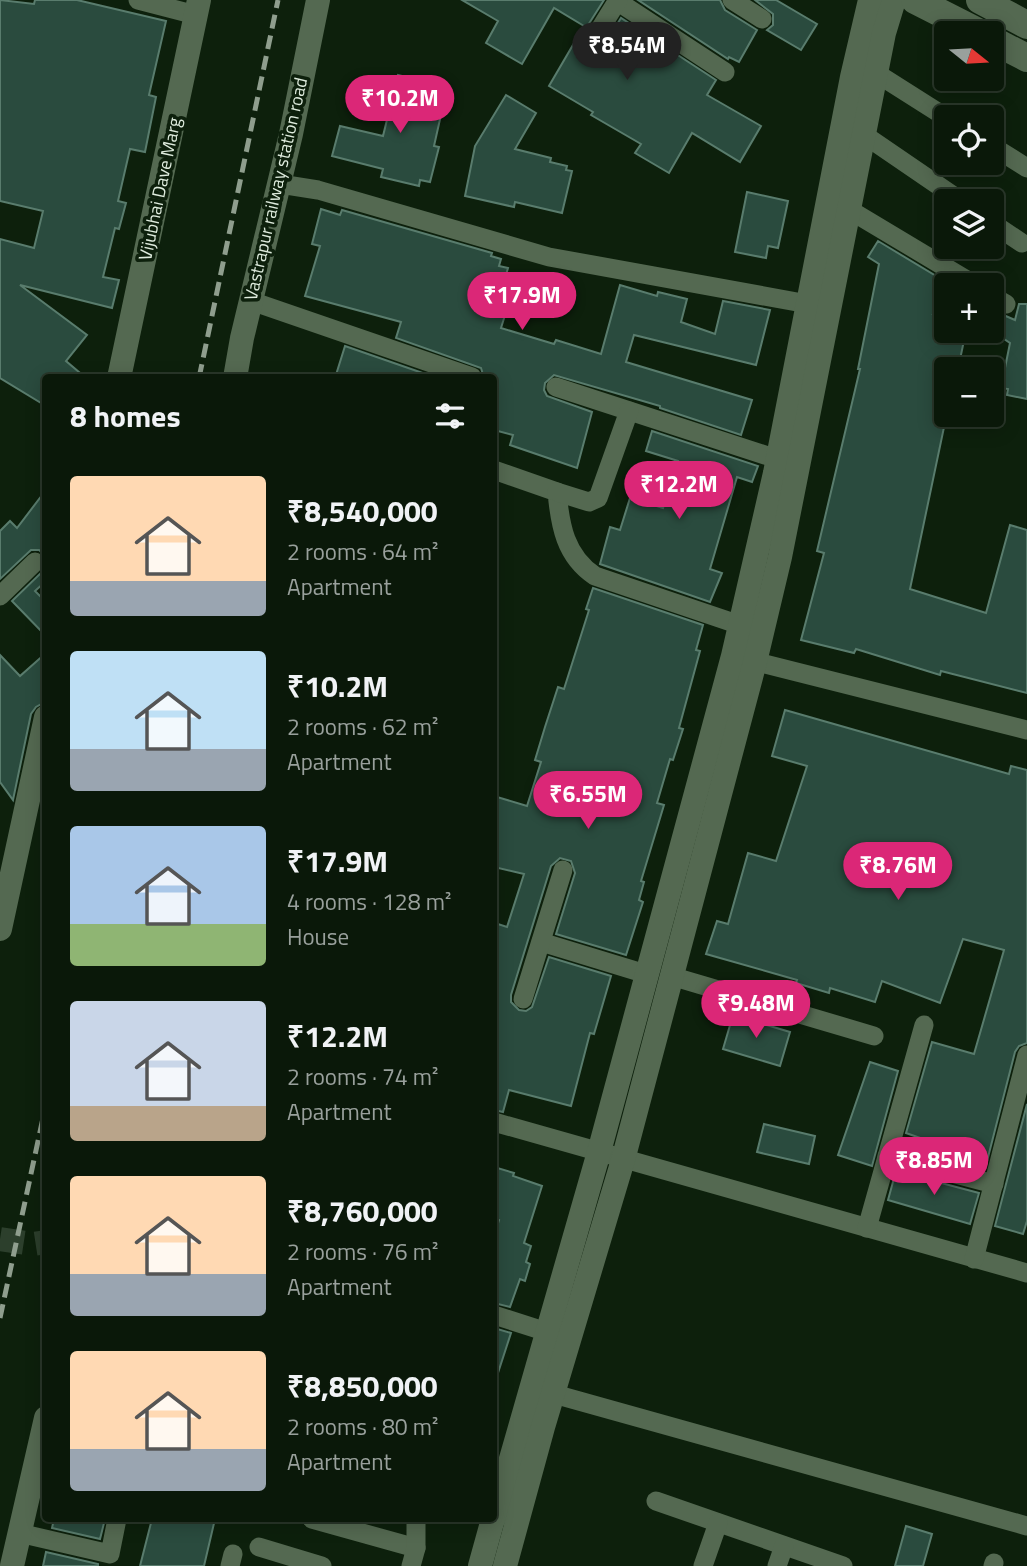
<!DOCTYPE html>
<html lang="en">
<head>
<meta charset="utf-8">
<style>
  body { margin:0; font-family:"Titillium Web",sans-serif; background:#182517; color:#f1f3f6; height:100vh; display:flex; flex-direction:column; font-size:26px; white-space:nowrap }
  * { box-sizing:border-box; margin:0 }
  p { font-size:23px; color:#99a09c }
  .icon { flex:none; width:38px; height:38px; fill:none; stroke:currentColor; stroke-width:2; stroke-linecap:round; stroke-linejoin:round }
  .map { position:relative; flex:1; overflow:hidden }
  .panel { position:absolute; left:42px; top:374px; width:455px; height:1148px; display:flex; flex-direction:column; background:#0a1809; border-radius:7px; box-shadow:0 4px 18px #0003,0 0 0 2px #2a372a }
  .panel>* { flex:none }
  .needle { width:46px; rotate:108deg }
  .fabs { position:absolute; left:934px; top:21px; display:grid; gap:14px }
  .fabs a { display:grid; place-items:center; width:70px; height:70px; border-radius:7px; background:#0a1809; box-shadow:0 4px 18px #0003,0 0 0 2px #2a372a; font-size:35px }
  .price { position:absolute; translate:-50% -60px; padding:0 16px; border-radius:24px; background:#db2777; color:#fff; font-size:23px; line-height:46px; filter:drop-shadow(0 2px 4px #0008) }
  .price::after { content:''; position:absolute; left:50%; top:42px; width:21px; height:16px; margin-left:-10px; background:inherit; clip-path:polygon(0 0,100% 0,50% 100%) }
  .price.current { background:#222; color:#fff }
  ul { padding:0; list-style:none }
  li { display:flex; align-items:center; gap:21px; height:175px; padding:0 28px }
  li span { display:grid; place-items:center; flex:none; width:196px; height:140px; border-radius:7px; color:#555 }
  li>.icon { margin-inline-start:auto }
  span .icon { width:84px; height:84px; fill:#fffc; stroke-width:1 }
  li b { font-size:30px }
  h2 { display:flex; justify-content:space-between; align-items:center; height:84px; padding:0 28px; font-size:30px }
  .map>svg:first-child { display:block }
  .building { fill:#2a4b3e; stroke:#597c6d; stroke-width:2 }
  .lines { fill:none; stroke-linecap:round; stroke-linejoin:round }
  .tertiary-tunnel { stroke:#2c3f2c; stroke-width:24; stroke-dasharray:24 12; stroke-linecap:butt }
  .minor { stroke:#546951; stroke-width:19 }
  .tertiary { stroke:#546951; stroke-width:24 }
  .secondary { stroke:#546951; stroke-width:28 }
  .rail { stroke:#8f9e8e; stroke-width:5; stroke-dasharray:14 7; stroke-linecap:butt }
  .labels { text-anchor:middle; stroke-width:7; stroke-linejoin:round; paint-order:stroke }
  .street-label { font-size:18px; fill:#dfecde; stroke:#0d200c }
</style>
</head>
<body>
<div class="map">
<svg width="1027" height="1566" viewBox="0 0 1027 1566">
  <rect width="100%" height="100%" fill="#0d200c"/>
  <!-- building -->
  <g class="building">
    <path d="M0,0L34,4L35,0H77L166,21L149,95L156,97L145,152L130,149L118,201L126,203L119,229L115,228L103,277L119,280L112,308L20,285L87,335L66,361L86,378H46V406L0,378V239L34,248L43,211L0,201Z"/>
    <path d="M462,0H604L576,44V55L580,60L587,62L597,57L621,18L716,80L707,95L761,126L740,162L692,133L669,173L635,153L641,144L591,115L593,112L549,86L584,26L554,8L522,64L486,43L498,21Z"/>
    <path d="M638,0H720L725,10L757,30L739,62L729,57L728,59Z"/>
    <path d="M755,0H776L817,24L801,50L767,30L773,25V14Z"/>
    <path d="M398,75L435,84L433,94L445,97L434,146L439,147L430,182L420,180L419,186L381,177L383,169L332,156L340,126L383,136Z"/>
    <path d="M506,95L536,113L515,149L551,158L550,162L567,166L566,170L572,171L562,213L515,202L514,207L465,196L475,146Z"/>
    <path d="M747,192L788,201L778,248L768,246L766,258L735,252Z"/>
    <path d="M321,209L340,215L342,210L492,253L491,256L501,259L499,266L508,268L496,309L506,312L501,328L554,344L556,340L601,354L620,285L657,296L658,292L687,299L681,322L715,334L723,301L770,310L756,365L634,335L626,362L752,400L741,435L660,408V406L554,375L545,383L544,390L547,396L592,412L577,468L510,445L513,435L494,430V378H484L481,368L396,338L401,322L305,296L320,246L312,244Z"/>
    <path d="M878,241L951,285H947V291L933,314L946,317L943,331H966L958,369H947V413L910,589L986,613L1010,525L1027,530V693L941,671L940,675L856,649L854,653L801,640L824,553L817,551L860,369H858L879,264L868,257Z"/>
    <path d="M1019,304H1027V399L1007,395L1008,389L1001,388L1010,343L992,331V310L1015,320Z"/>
    <path d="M345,346L437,378H335Z"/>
    <path d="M652,431L758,466L752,482L737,477L710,569L722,573L710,602L600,564L610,527L620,530L630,498L663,508L678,461L646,451Z"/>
    <path d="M46,490V556L39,550H31L0,579V531L10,521L17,528Z"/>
    <path d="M46,568V581L35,591L46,602V636L12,601Z"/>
    <path d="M593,588L703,625L696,650L700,651L679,728L683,729L673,760L670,759L657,803L664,805L641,881L644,882L639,900L643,902L626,955L556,934L575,873L571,861L560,858L551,866L511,995V1002L519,1010L526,1011L532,1007L549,957L611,976L594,1034L590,1033L571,1106L509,1090L503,1112L494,1110V939L498,924L507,927L524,874L494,867V796L527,806L541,762L535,760L545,727L558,687L564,689L589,610L586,609Z"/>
    <path d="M46,653V693L43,703L36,707L31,714L13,800L0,782V655L20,676Z"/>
    <path d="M785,710L1009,774L1011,766L1027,770V1043L1019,1046L1015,1052L985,1169L945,1159L949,1148L946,1147L906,1133L932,1042L974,1054L1004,950L963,939L940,1003L882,981L875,1002L830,988L829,993L796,983L797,980L706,954L717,921L728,924L748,853L776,861L807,766L772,756Z"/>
    <path d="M733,1015L790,1032L780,1066L723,1049Z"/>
    <path d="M870,1062L898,1071L872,1166L838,1155Z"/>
    <path d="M1027,1104V1221L1023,1234L995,1226Z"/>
    <path d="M764,1124L815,1136L809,1164L757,1152Z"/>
    <path d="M494,1167L514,1173L513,1176L542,1186L524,1243L531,1246L526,1262L530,1264L525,1281L520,1279L510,1307L494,1303V1236L499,1220L494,1218Z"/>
    <path d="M896,1171L979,1193L970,1224L888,1200Z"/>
    <path d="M494,1328L511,1333L497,1376L494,1375Z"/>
    <path d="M54,1519H105L100,1539L52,1528Z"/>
    <path d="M152,1519H215L204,1566H140Z"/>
    <path d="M906,1526L932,1534L923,1566H895Z"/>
    <path d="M46,1552L98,1564V1566H43Z"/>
  </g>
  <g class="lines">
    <!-- tertiary-tunnel -->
    <path class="tertiary-tunnel" d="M0,1239L33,1244L46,1242"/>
    <!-- minor -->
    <g class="minor">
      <path d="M138,0L196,15"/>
      <path d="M732,0L762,19"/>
      <path d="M617,1L725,72"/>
      <path d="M587,50L618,0"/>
      <path d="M876,73L947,118"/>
      <path d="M863,134L961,201"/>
      <path d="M992,146L1027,168"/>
      <path d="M280,184L318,190L549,257L808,304"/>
      <path d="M848,209L975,285"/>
      <path d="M992,223L1022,243"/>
      <path d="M992,296L1006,304"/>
      <path d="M251,301L472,377"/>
      <path d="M556,387L777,459"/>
      <path d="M494,470L557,492C560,525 565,556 595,576L740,625"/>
      <path d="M557,492L589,502L598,498L629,411"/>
      <path d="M0,596L35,562"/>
      <path d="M741,658L1027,730"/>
      <path d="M541,942L646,974"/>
      <path d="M671,976L874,1036"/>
      <path d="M523,999L563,870"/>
      <path d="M494,1122L1027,1273"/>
      <path d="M887,1156L994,1184"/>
      <path d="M867,1228L924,1025"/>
      <path d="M974,1259L1027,1055"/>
      <path d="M494,1315L547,1332"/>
      <path d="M554,1394L1027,1526"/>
      <path d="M656,1501L843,1566"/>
      <path d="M312,1519L416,1548"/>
      <path d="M19,1533L110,1554L117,1519"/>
      <path d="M259,1547L322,1566"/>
      <path d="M230,1566L233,1554"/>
      <path d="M411,1566L416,1548V1519"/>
      <path d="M703,1566L718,1523"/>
      <path d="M777,1566L784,1546"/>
      <path d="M993,1566L994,1563"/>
    </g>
    <!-- tertiary -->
    <g class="tertiary">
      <path d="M119,378L199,0"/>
      <path d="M235,378L242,338L291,134L318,0"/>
      <path d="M0,929L46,717"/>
      <path d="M494,1518L599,1152L733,656L775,473L852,77L870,0"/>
      <path d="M12,1566L46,1418"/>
      <path d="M480,1566L493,1519"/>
      <path d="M505,1566L543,1427L623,1160L755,662L780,557L884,33L894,0"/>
    </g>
    <!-- secondary -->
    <g class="secondary">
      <path d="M915,0L980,33"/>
      <path d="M980,0L1027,25"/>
      <path d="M992,40L1027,58"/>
    </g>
    <!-- rail -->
    <g class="rail">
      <path d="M199,378L278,0"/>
      <path d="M0,1318L46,1104"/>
    </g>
  </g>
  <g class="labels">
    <!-- street labels -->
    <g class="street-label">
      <text transform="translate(160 189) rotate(-78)" y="6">Vijubhai Dave Marg</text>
      <text transform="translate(276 189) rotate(-77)" y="6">Vastrapur railway station road</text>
    </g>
  </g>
</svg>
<div class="fabs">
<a><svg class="needle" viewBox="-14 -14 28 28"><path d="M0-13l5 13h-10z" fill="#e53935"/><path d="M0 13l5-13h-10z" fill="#99a09c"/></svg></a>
<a><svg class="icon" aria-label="locate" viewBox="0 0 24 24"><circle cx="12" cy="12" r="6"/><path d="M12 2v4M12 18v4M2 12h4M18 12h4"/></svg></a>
<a><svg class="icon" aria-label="layers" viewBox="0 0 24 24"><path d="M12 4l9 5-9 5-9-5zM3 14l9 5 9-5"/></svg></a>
<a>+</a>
<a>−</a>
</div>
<b class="price current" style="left:627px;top:82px">₹8.54M</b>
<b class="price" style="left:400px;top:135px">₹10.2M</b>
<b class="price" style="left:522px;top:332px">₹17.9M</b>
<b class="price" style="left:679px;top:521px">₹12.2M</b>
<b class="price" style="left:588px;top:831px">₹6.55M</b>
<b class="price" style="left:898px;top:902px">₹8.76M</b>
<b class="price" style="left:756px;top:1040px">₹9.48M</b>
<b class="price" style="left:934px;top:1197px">₹8.85M</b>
<section class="panel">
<h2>8 homes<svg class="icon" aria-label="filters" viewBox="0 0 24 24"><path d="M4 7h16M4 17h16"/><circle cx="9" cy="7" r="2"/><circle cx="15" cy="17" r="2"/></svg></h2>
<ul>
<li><span style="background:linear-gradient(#ffd9b3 75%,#9aa5b1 0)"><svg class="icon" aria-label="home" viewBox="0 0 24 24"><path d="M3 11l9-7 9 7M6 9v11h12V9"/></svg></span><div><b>₹8,540,000</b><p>2 rooms · 64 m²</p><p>Apartment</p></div></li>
<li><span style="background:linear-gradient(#bfe0f5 70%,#9aa5b1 0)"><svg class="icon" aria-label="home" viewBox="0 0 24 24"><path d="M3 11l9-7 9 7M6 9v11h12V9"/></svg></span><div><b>₹10.2M</b><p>2 rooms · 62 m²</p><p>Apartment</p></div></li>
<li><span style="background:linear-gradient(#a9c7e8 70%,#8fb573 0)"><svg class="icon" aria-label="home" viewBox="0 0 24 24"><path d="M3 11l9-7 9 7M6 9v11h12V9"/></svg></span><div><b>₹17.9M</b><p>4 rooms · 128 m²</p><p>House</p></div></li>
<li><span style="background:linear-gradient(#c9d6e8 75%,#b9a48a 0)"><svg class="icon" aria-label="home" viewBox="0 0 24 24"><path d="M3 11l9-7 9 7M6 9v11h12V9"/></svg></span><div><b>₹12.2M</b><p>2 rooms · 74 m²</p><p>Apartment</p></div></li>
<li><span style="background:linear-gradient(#ffd9b3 70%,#9aa5b1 0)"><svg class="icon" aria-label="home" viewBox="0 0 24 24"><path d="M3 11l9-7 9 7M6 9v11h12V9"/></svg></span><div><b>₹8,760,000</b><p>2 rooms · 76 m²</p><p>Apartment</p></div></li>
<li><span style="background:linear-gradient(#ffd9b3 70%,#9aa5b1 0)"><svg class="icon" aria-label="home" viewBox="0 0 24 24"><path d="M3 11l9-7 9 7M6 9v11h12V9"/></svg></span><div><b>₹8,850,000</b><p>2 rooms · 80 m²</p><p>Apartment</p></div></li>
</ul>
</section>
</div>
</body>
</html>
